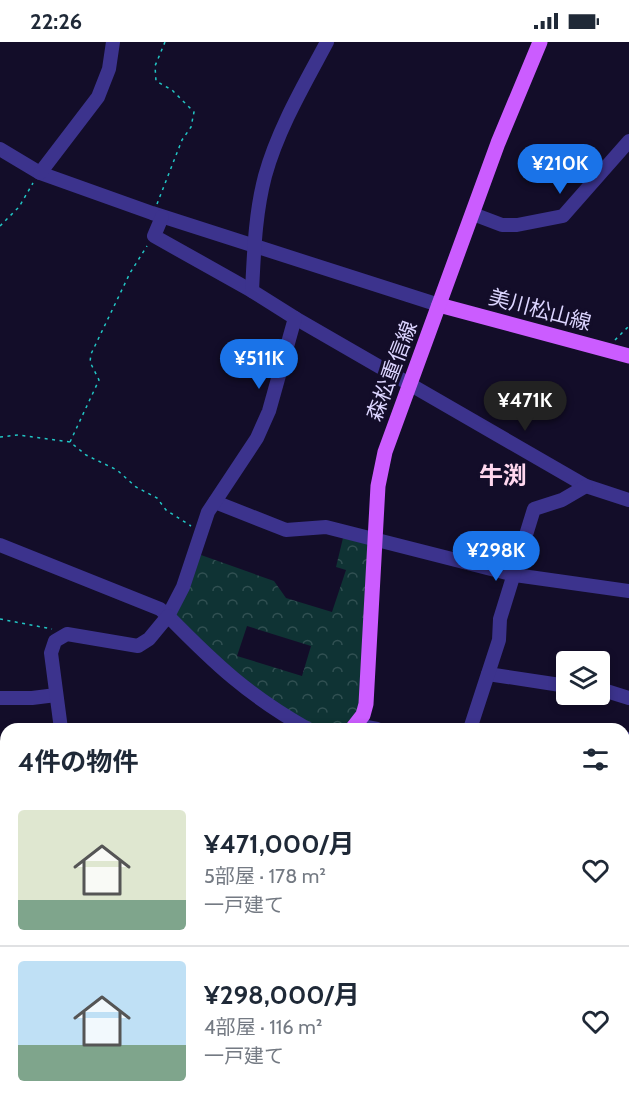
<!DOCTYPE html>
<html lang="ja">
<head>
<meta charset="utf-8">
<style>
  body { margin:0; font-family:Cabin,"Noto Sans JP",sans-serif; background:#f6f6f7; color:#1f2937; height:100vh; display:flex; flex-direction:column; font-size:22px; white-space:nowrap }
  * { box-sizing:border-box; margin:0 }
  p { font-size:20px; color:#747a83 }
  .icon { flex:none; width:33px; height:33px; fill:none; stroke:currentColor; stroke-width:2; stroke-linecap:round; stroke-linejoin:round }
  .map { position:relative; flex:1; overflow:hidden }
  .panel { position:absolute; left:0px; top:681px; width:630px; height:386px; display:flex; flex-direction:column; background:#fff; border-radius:18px 18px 0 0; box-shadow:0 3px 9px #0003 }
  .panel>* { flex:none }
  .controls { position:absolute; left:556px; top:609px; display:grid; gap:12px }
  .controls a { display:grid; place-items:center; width:54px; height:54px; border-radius:6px; background:#fff; box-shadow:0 3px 9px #0003; font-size:30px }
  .price { position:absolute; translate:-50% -51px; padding:0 14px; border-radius:21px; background:#1a73e8; color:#fff; font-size:20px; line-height:39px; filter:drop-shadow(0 2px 3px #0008) }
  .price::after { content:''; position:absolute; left:50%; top:36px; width:18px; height:14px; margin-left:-9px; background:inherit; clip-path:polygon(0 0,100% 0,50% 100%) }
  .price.selected { background:#222; color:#fff }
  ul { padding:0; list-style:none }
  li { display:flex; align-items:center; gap:18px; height:150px; padding:0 18px }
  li+li { border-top:2px solid #e0e1e3 }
  li span { display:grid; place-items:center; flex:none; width:168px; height:120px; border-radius:6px; color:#555 }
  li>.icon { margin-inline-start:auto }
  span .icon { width:72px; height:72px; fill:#fffc; stroke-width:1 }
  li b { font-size:26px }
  h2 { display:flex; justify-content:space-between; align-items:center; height:72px; padding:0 18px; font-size:26px }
  .status { display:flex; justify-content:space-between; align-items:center; height:42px; padding:0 30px; background:#fff; direction:ltr }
  .status svg { height:16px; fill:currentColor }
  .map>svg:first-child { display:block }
  .forest { fill:url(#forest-crowns); fill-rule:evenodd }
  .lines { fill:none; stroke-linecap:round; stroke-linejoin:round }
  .path { stroke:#22c6c5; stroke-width:1.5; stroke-dasharray:3 4.5; stroke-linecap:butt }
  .minor { stroke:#3c338d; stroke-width:14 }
  .major { stroke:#cb5cff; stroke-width:15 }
  .labels { text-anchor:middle; stroke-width:6; stroke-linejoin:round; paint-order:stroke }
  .street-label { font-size:21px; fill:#dcd5ff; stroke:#130d29 }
  .quarter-label { font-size:24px; font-weight:bold; fill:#ffd7ee; stroke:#130d29 }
</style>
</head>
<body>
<div class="status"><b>22:26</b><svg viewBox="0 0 49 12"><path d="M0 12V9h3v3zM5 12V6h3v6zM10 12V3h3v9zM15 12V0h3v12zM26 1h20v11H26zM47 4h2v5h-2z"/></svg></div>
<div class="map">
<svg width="629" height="1066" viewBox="0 0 629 1066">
  <defs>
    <pattern id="forest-crowns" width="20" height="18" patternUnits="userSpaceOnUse" patternTransform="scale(1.5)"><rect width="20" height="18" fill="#0f3334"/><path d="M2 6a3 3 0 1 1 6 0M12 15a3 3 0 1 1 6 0" fill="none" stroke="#315052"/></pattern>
  </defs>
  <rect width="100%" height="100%" fill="#130d29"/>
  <!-- forest -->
  <path class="forest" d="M343,496L368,501L361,658L357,671L344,687H317L282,666L224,623L174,573L201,513L274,539L286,556L332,570L346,528L336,525ZM247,584L311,604L302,634L237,614Z"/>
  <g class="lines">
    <!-- path -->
    <g class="path">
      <path d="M157,162L182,98L191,85L194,70L172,48L156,39L155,24L165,0"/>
      <path d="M0,184L19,165L33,141"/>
      <path d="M615,298L629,284"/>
      <path d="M0,395L18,393L70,400L86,413L117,428L136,445L157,456L166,468L191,484"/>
      <path d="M70,400L99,338L90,320L91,312L130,231L147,204"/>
      <path d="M0,577L52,587"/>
    </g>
    <!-- minor -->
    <g class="minor">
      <path d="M0,107L40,131L152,171L439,263"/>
      <path d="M40,131L98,55L109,27L113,0"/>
      <path d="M473,172L502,183H517L563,174L629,99"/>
      <path d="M162,175L154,194L252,249"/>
      <path d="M295,276L586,444L629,458"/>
      <path d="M215,460L286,488L326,485L515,533L629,549"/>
      <path d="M0,503L160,567L168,574L183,545L208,470L257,396L269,369L295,276L252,249C254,211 255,172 265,134C278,87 304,43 327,0"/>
      <path d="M488,632L567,644"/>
      <path d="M600,647L629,656"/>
      <path d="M0,656H32L56,653"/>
      <path d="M356,683L377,687"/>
      <path d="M61,687L51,611L55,599L67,592L138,604L149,597L168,574C215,622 249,654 308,687"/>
      <path d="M470,687L499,598L500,577L534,467L562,458L586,444"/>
      <path d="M624,708L629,697"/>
      <path d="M624,737H629"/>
      <path d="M624,759L629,761"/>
      <path d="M624,817L629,819"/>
      <path d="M0,884L6,875"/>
      <path d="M624,995L629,981"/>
      <path d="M532,1060L534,1066"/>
      <path d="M328,1066L331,1060"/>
      <path d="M504,1066V1060"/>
      <path d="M603,1066V1060"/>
    </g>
    <!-- major -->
    <g class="major">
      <path d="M439,263L629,314"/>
      <path d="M352,687L363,673L366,662L378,444L385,410L498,101L540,0"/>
      <path d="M205,1066L207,1060"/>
    </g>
  </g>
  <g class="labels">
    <!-- street labels -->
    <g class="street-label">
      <text transform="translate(540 268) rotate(15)" y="7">美川松山線</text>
      <text transform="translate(392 329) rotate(-69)" y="7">森松重信線</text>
    </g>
    <!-- quarter labels -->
    <g class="quarter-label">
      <text x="503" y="442">牛渕</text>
    </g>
  </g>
</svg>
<div class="controls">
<a><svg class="icon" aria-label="layers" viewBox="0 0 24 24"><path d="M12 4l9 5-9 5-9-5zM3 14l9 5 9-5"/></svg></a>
</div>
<b class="price" style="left:560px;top:153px">¥210K</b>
<b class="price" style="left:259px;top:348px">¥511K</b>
<b class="price selected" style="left:525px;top:390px">¥471K</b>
<b class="price" style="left:496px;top:540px">¥298K</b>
<section class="panel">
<h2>4件の物件<svg class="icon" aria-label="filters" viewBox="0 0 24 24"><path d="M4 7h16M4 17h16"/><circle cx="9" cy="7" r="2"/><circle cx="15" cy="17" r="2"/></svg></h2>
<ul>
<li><span style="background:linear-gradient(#dfe7d0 75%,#7fa58c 0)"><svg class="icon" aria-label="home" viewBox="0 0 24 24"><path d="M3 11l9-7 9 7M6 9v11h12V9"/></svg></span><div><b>¥471,000/月</b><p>5部屋 · 178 m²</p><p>一戸建て</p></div><svg class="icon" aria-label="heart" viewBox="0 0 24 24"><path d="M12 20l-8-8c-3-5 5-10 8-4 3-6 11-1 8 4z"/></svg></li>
<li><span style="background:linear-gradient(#bfe0f5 70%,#7fa58c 0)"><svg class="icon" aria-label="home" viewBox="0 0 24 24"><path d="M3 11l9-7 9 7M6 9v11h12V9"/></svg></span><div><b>¥298,000/月</b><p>4部屋 · 116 m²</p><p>一戸建て</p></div><svg class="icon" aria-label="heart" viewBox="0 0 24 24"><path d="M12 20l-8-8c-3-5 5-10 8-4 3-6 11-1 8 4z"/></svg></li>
</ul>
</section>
</div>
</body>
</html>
